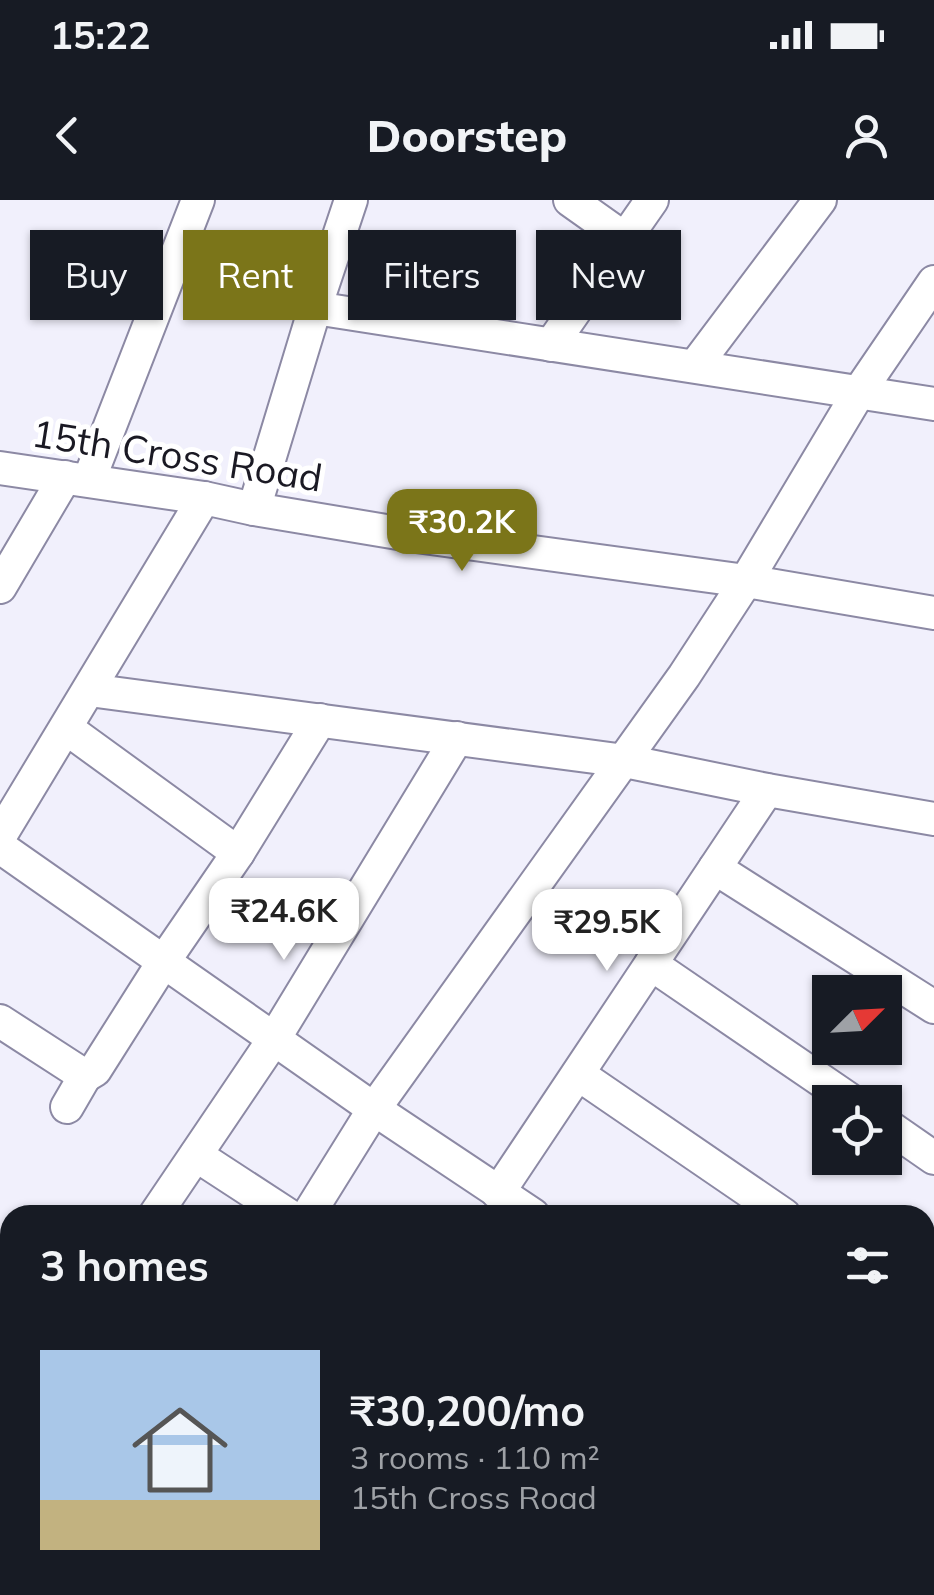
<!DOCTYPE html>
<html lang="en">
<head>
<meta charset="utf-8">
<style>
  body { margin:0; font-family:Mulish,sans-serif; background:#242831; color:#f1f3f6; height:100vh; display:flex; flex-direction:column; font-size:38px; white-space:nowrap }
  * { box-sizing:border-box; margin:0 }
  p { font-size:32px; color:#9ea1a6 }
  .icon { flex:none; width:55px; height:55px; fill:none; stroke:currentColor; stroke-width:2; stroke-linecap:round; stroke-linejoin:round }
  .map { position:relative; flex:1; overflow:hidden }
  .drawer { position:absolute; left:0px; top:1005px; width:935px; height:390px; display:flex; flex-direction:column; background:#171b24; border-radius:30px 30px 0 0; box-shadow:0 2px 8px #0004 }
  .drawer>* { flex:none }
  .banner { position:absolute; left:30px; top:30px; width:875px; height:90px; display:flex; gap:20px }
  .needle { width:65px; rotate:66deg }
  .buttons { position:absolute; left:812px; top:775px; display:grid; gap:20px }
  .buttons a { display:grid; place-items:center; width:90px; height:90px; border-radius:0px; background:#171b24; box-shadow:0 2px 8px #0004; font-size:50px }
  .price { position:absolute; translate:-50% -85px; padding:0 22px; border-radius:20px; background:#fff; color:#222; font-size:32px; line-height:65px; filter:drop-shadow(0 2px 5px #0008) }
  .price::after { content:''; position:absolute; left:50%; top:60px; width:30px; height:22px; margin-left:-15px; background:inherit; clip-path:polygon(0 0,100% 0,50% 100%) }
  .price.on { background:#7b7519; color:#fff }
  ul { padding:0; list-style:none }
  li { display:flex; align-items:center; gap:30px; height:250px; padding:0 40px }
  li+li { border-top:2px solid #363941 }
  li span { display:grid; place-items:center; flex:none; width:280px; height:200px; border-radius:0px; color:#555 }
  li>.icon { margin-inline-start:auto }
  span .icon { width:120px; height:120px; fill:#fffc; stroke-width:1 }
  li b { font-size:42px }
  h2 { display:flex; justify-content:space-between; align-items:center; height:120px; padding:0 40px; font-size:42px }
  .tag { padding:0 35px; border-radius:0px; background:#171b24; box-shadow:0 2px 8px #0004; font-size:35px; line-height:90px }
  .tag.on { background:#7b7519; color:#fff }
  .status { display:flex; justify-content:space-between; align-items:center; height:70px; padding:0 50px; background:#171b24; direction:ltr }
  .status svg { height:28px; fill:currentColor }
  header { display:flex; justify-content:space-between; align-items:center; height:130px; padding:0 40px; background:#171b24; font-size:45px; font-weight:800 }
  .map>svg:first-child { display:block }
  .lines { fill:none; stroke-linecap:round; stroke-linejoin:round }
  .minor-casing { stroke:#8c89a4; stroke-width:36 }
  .minor { stroke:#fff; stroke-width:32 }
  .labels { text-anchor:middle; stroke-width:10; stroke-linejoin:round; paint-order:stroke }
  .street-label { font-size:38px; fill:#1a1923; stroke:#fff }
</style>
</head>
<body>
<div class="status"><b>15:22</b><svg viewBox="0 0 49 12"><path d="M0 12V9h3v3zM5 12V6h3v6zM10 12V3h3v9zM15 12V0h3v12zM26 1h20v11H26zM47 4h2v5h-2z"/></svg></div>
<header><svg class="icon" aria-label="back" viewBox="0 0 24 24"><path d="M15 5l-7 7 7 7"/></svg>Doorstep<svg class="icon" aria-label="person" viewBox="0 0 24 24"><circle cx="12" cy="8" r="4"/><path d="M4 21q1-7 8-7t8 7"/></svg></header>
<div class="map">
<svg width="934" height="1395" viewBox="0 0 934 1395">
  <rect width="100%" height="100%" fill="#f1f0fc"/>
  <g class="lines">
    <defs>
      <g id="minor">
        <path d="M570,0L625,39"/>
        <path d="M315,108L351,0"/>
        <path d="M551,145L652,0"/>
        <path d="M695,166L820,0"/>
        <path d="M0,268L204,298L254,309L416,336L746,381L934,413"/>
        <path d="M89,280L198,0"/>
        <path d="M254,309L315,108L934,204"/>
        <path d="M0,387L65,277"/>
        <path d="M89,490L625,561L767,590L934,619"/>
        <path d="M66,528L238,653"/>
        <path d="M0,636L204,298"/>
        <path d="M0,647L374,909L533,1015"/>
        <path d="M715,668L934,807"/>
        <path d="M651,764L853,902"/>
        <path d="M0,821L85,876L95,870L164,761L238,653L320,520"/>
        <path d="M578,874L784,1015"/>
        <path d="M67,907L85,876"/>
        <path d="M885,924L934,958"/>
        <path d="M196,955L288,1015"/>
        <path d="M498,993L767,590"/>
        <path d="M155,1015L274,839L457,538"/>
        <path d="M308,1015L374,909L684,476L746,381L859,192L934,82"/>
        <path d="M925,1111L934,1117"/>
        <path d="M925,1268L934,1274"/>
        <path d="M0,1313L10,1308"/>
        <path d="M925,1382L934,1367"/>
        <path d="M113,1385L118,1395"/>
        <path d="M387,1385L397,1395"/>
        <path d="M617,1385L632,1395"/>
        <path d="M744,1395L751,1385"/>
      </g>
    </defs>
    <!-- minor casing -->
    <use href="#minor" class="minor-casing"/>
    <!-- minor -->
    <use href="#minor" class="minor"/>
  </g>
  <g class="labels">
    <!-- street labels -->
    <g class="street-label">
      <text transform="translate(177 256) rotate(9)" y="13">15th Cross Road</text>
    </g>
  </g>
</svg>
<div class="buttons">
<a><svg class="needle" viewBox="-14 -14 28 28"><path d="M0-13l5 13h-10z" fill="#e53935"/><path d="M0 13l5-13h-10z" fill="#9ea1a6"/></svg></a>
<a><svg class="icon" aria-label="locate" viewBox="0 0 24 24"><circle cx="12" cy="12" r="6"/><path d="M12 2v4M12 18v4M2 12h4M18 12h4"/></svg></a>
</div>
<b class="price on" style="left:462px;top:374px">₹30.2K</b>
<b class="price" style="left:284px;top:763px">₹24.6K</b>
<b class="price" style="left:607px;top:774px">₹29.5K</b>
<div class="banner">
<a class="tag">Buy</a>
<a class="tag on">Rent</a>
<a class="tag">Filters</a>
<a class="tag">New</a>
</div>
<section class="drawer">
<h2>3 homes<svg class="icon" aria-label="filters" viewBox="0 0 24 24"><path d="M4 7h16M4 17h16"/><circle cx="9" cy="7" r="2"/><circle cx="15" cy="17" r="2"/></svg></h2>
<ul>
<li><span style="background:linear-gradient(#a9c7e8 75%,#c2b280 0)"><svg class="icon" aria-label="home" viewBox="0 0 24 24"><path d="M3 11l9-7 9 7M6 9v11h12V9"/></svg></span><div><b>₹30,200/mo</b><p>3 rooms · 110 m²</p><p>15th Cross Road</p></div></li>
</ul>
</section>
</div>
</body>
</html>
